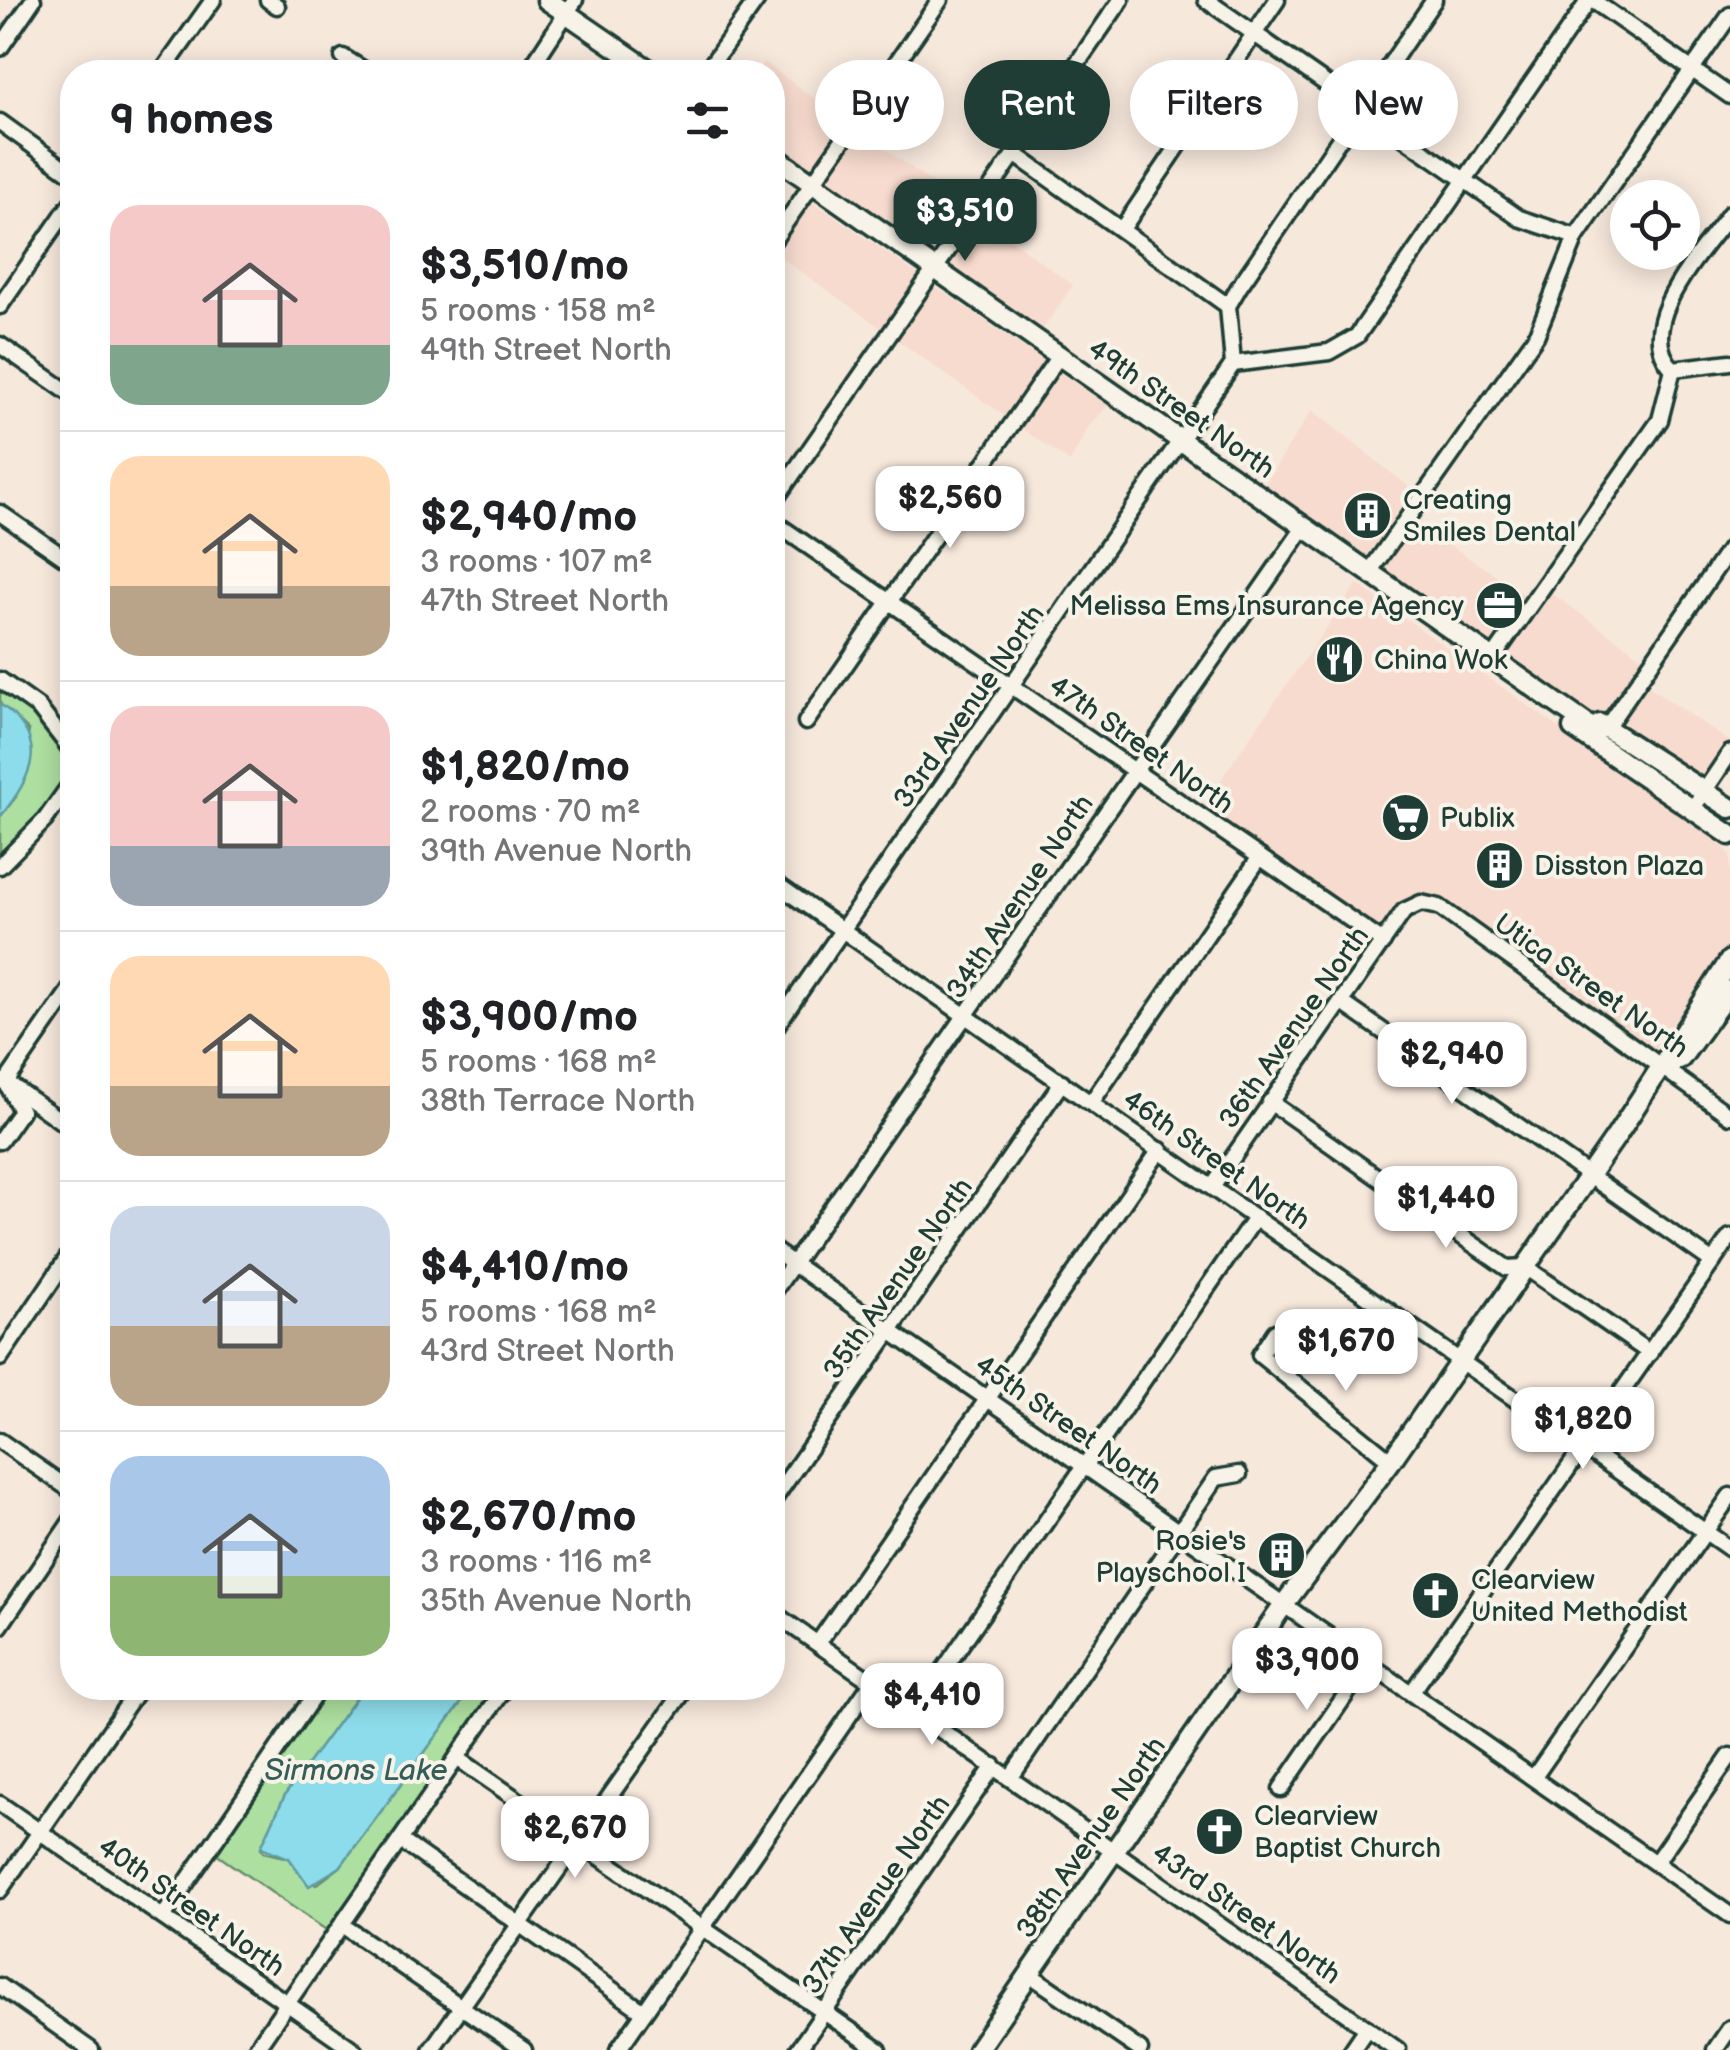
<!DOCTYPE html>
<html lang="en">
<head>
<meta charset="utf-8">
<style>
  body { margin:0; font-family:"Balsamiq Sans",sans-serif; background:#f2f2f2; color:#202124; height:100vh; display:flex; flex-direction:column; font-size:38px; white-space:nowrap }
  * { box-sizing:border-box; margin:0 }
  p { font-size:32px; color:#757577 }
  .icon { flex:none; width:55px; height:55px; fill:none; stroke:currentColor; stroke-width:2; stroke-linecap:round; stroke-linejoin:round }
  .map { position:relative; flex:1; overflow:hidden }
  .panel { position:absolute; left:60px; top:60px; width:725px; height:1640px; display:flex; flex-direction:column; background:#fff; border-radius:40px; box-shadow:0 5px 25px #0003 }
  .panel>* { flex:none }
  .hud { position:absolute; left:815px; top:60px; width:765px; height:90px; display:flex; gap:20px }
  .tools { position:absolute; left:1610px; top:180px; display:grid; gap:20px }
  .tools a { display:grid; place-items:center; width:90px; height:90px; border-radius:50%; background:#fff; box-shadow:0 5px 25px #0003; font-size:50px }
  .price { position:absolute; translate:-50% -85px; padding:0 22px; border-radius:20px; background:#fff; color:#222; font-size:32px; line-height:65px; filter:drop-shadow(0 2px 5px #0008) }
  .price::after { content:''; position:absolute; left:50%; top:60px; width:30px; height:22px; margin-left:-15px; background:inherit; clip-path:polygon(0 0,100% 0,50% 100%) }
  .price.on { background:#1f3d34; color:#fff }
  ul { padding:0; list-style:none }
  li { display:flex; align-items:center; gap:30px; height:250px; padding:0 50px }
  li+li { border-top:2px solid #e0e0e0 }
  li span { display:grid; place-items:center; flex:none; width:280px; height:200px; border-radius:30px; color:#555 }
  li>.icon { margin-inline-start:auto }
  span .icon { width:120px; height:120px; fill:#fffc; stroke-width:1 }
  li b { font-size:42px }
  h2 { display:flex; justify-content:space-between; align-items:center; height:120px; padding:0 50px; font-size:42px }
  .chip { padding:0 35px; border-radius:45px; background:#fff; box-shadow:0 5px 25px #0003; font-size:35px; line-height:90px }
  .chip.on { background:#1f3d34; color:#fff }
  .map>svg:first-child { display:block }
  .built { fill:#f7dbce }
  .green { fill:#addfa0; stroke:#668e6a; stroke-width:2.5 }
  .water { fill:#8ddceb; stroke:#619ca2; stroke-width:2.5 }
  .lines { fill:none; stroke-linecap:round; stroke-linejoin:round }
  .minor-casing { stroke:#1f3d34; stroke-width:21 }
  .major-casing { stroke:#1f3d34; stroke-width:25 }
  .minor { stroke:#f7f3e8; stroke-width:14 }
  .major { stroke:#f7f3e8; stroke-width:18 }
  .labels { text-anchor:middle; stroke-width:8; stroke-linejoin:round; paint-order:stroke }
  .street-label { font-size:28px; fill:#1f3d34; stroke:#f7f3e8 }
  .poi-label { font-size:28px; fill:#1f3d34; stroke:#f7f3e8; text-anchor:start }
  .water-label { font-size:30px; font-style:italic; fill:#355d59; stroke:#f7f3e8 }
</style>
</head>
<body>
<div class="map">
<svg width="1730" height="2050" viewBox="0 0 1730 2050">
  <rect width="100%" height="100%" fill="#f7e8dc"/>
  <filter id="ink" filterUnits="userSpaceOnUse"><feTurbulence type="fractalNoise" baseFrequency=".01" numOctaves="2"/><feDisplacementMap in="SourceGraphic" scale="20" xChannelSelector="R" yChannelSelector="G"/><feConvolveMatrix kernelMatrix="1 2 1 2 8 2 1 2 1" color-interpolation-filters="sRGB"/></filter>
  <g filter="url(#ink)">
    <!-- built -->
    <g class="built">
      <path d="M764,62L848,123L812,174L773,146L772,72H755Z"/>
      <path d="M858,129L970,210L934,260L822,181Z"/>
      <path d="M809,199L922,277L885,331L773,252Z"/>
      <path d="M979,217L1073,285L1040,334L944,266Z"/>
      <path d="M932,284L1047,363L1008,418L894,338Z"/>
      <path d="M1056,370L1108,406L1090,425L1070,462L1017,425Z"/>
      <path d="M1312,410L1418,494L1371,561L1263,487Z"/>
      <path d="M1413,521L1528,597L1494,646L1380,568Z"/>
      <path d="M1357,584L1717,840L1730,854V942L1653,1052L1420,898L1377,932L1200,809Z"/>
      <path d="M1547,590L1646,660L1604,721L1503,652Z"/>
      <path d="M1644,683L1730,742L1702,783L1614,727Z"/>
    </g>
    <!-- green -->
    <g class="green">
      <path d="M0,690L39,718L72,767L33,824L0,857V817L16,797L29,731L0,704Z"/>
      <path d="M326,1688H363L285,1795L261,1847L263,1852L289,1858L299,1872L316,1885L340,1867L472,1688H497L329,1932L213,1852Z"/>
    </g>
    <!-- water -->
    <g class="water">
      <path d="M0,704C50,739 34,776 0,817Z"/>
      <path d="M363,1688H472L340,1867L309,1886L289,1858L261,1847L285,1795Z"/>
    </g>
    <g class="lines">
      <defs>
        <g id="minor">
          <path d="M268,0L277,6"/>
          <path d="M1206,0L1519,218L1576,237"/>
          <path d="M1592,0L1730,96"/>
          <path d="M0,48L33,0"/>
          <path d="M343,57L367,72"/>
          <path d="M162,72L213,0"/>
          <path d="M528,72L575,0"/>
          <path d="M706,72L757,0"/>
          <path d="M0,122L72,174"/>
          <path d="M1016,155L1228,306"/>
          <path d="M1122,229L1277,0"/>
          <path d="M772,242L940,0"/>
          <path d="M0,306L72,202"/>
          <path d="M0,345L72,395"/>
          <path d="M1233,364L1329,352L1357,336L1589,0"/>
          <path d="M1673,369L1730,362"/>
          <path d="M772,504L1121,0"/>
          <path d="M0,513L72,563"/>
          <path d="M772,521L1383,942"/>
          <path d="M1370,571L1536,336L1576,237L1730,15"/>
          <path d="M1493,658L1660,420L1673,369C1630,325 1704,250 1730,213"/>
          <path d="M0,680L38,707L72,751"/>
          <path d="M806,722L1059,356"/>
          <path d="M1606,728L1730,548"/>
          <path d="M1693,808L1730,753"/>
          <path d="M0,866L45,820L72,782"/>
          <path d="M772,881L1730,1549"/>
          <path d="M1341,1002L1713,1262"/>
          <path d="M772,1032L1233,364L1228,306L1239,287L1434,0"/>
          <path d="M9,1084L72,1129"/>
          <path d="M1270,1102L1507,1268L1525,1267L1650,1353"/>
          <path d="M1091,1103L1260,857"/>
          <path d="M0,1141L21,1111L6,1082L72,987"/>
          <path d="M1213,1186L1404,911L1421,903L1439,907L1730,1116"/>
          <path d="M772,1249L1730,1915"/>
          <path d="M772,1294L1305,526"/>
          <path d="M1275,1332L1260,1355L1391,1461"/>
          <path d="M0,1358L72,1251"/>
          <path d="M0,1441L72,1491"/>
          <path d="M772,1502L1062,1082"/>
          <path d="M772,1612L1398,2050"/>
          <path d="M0,1626L72,1520"/>
          <path d="M818,1643L1160,1150"/>
          <path d="M1412,1692L1730,1237"/>
          <path d="M916,1710L1256,1217"/>
          <path d="M457,1758L879,2050"/>
          <path d="M1011,1777L1216,1478L1239,1474"/>
          <path d="M1534,1777L1730,1496"/>
          <path d="M1281,1789L1369,1661"/>
          <path d="M0,1804L354,2050"/>
          <path d="M400,1840L644,2012"/>
          <path d="M1656,1862L1730,1756"/>
          <path d="M0,1890L139,1688"/>
          <path d="M163,1917L319,1688"/>
          <path d="M342,1925L524,2050"/>
          <path d="M1029,1974L1140,2050"/>
          <path d="M0,1986L91,2050"/>
          <path d="M255,2050L505,1688"/>
          <path d="M431,2050L686,1688"/>
          <path d="M618,2050L873,1681"/>
          <path d="M798,2050L994,1766"/>
          <path d="M1352,2050L1367,2028"/>
          <path d="M1715,2050L1730,2028"/>
        </g>
        <g id="major">
          <path d="M547,0L652,72"/>
          <path d="M772,155L1592,728H1606"/>
          <path d="M1600,724L1730,808"/>
          <path d="M1573,728L1730,835"/>
          <path d="M1664,1066L1681,1058L1730,990"/>
          <path d="M977,2050L1285,1603L1391,1461L1617,1135L1730,960"/>
        </g>
      </defs>
      <!-- minor casing -->
      <use href="#minor" class="minor-casing"/>
      <!-- major casing -->
      <use href="#major" class="major-casing"/>
      <!-- minor -->
      <use href="#minor" class="minor"/>
      <!-- major -->
      <use href="#major" class="major"/>
    </g>
  </g>
  <!-- icons -->
  <defs>
    <symbol id="building-disc" viewBox="-11 -11 22 22"><circle r="9.5" fill="#1f3d34" stroke="#f7f3e8"/><path d="M-4-6H4V6H1V3H-1V6H-4ZM-2.5-4.3h1.7v1.8h-1.7ZM.8-4.3h1.7v1.8H.8ZM-2.5-1h1.7V.8h-1.7ZM.8-1h1.7V.8H.8Z" fill="#fff"/></symbol>
    <symbol id="office-disc" viewBox="-11 -11 22 22"><circle r="9.5" fill="#1f3d34" stroke="#f7f3e8"/><path d="M-6-3h4V-5.5h4V-3h4V5H-6ZM-1-4.5V-3h2v-1.5ZM-6 0V1H6V0Z" fill="#fff"/></symbol>
    <symbol id="restaurant-disc" viewBox="-11 -11 22 22"><circle r="9.5" fill="#1f3d34" stroke="#f7f3e8"/><path d="M-5-6h1v4h1v-4h1v4h1v-4h1v5L-1.5 .5V6h-2V.5L-5-1ZM5-6V6H3V1.5H1.5Q1.5-4 5-6Z" fill="#fff"/></symbol>
    <symbol id="supermarket-disc" viewBox="-11 -11 22 22"><circle r="9.5" fill="#1f3d34" stroke="#f7f3e8"/><path d="M-6-5.5h2.5l.6 2H6L4.5 2H-2.5L-4.4-4H-6ZM-1.5 3.2a1.3 1.3 0 1 0 .1 0ZM3 3.2a1.3 1.3 0 1 0 .1 0Z" fill="#fff"/></symbol>
    <symbol id="church-disc" viewBox="-11 -11 22 22"><circle r="9.5" fill="#1f3d34" stroke="#f7f3e8"/><path d="M-1.2-6h2.4v3.5h3.3v2.4h-3.3V6h-2.4V-.1h-3.3v-2.4h3.3Z" fill="#fff"/></symbol>
  </defs>
  <g fill-rule="evenodd">
    <use href="#building-disc" x="1340" y="488" width="55" height="55"/>
    <use href="#office-disc" x="1472" y="578" width="55" height="55"/>
    <use href="#restaurant-disc" x="1312" y="632" width="55" height="55"/>
    <use href="#supermarket-disc" x="1378" y="790" width="55" height="55"/>
    <use href="#building-disc" x="1472" y="838" width="55" height="55"/>
    <use href="#building-disc" x="1254" y="1528" width="55" height="55"/>
    <use href="#church-disc" x="1408" y="1568" width="55" height="55"/>
    <use href="#church-disc" x="1192" y="1804" width="55" height="55"/>
  </g>
  <g class="labels">
    <!-- street labels -->
    <g class="street-label">
      <text transform="translate(1182 408) rotate(35)" y="10">49th Street North</text>
      <text transform="translate(968 706) rotate(-55)" y="10">33rd Avenue North</text>
      <text transform="translate(1142 744) rotate(35)" y="10">47th Street North</text>
      <text transform="translate(1019 896) rotate(-56)" y="10">34th Avenue North</text>
      <text transform="translate(1592 985) rotate(35)" y="10">Utica Street North</text>
      <text transform="translate(1293 1027) rotate(-55)" y="10">36th Avenue North</text>
      <text transform="translate(1217 1159) rotate(35)" y="10">46th Street North</text>
      <text transform="translate(897 1278) rotate(-55)" y="10">35th Avenue North</text>
      <text transform="translate(1069 1424) rotate(35)" y="10">45th Street North</text>
      <text transform="translate(1090 1837) rotate(-55)" y="10">38th Avenue North</text>
      <text transform="translate(875 1894) rotate(-55)" y="10">37th Avenue North</text>
      <text transform="translate(192 1906) rotate(35)" y="10">40th Street North</text>
      <text transform="translate(1247 1913) rotate(35)" y="10">43rd Street North</text>
    </g>
    <!-- poi labels -->
    <g class="poi-label">
      <text x="1403" y="509">Creating<tspan x="1403" dy="32">Smiles Dental</tspan></text>
      <text x="1464" y="615" text-anchor="end">Melissa Ems Insurance Agency</text>
      <text x="1374" y="669">China Wok</text>
      <text x="1440" y="827">Publix</text>
      <text x="1534" y="875">Disston Plaza</text>
      <text x="1246" y="1550" text-anchor="end">Rosie's<tspan x="1246" dy="32">Playschool I</tspan></text>
      <text x="1471" y="1589">Clearview<tspan x="1471" dy="32">United Methodist</tspan></text>
      <text x="1254" y="1825">Clearview<tspan x="1254" dy="32">Baptist Church</tspan></text>
    </g>
    <!-- water labels -->
    <g class="water-label">
      <text x="356" y="1780">Sirmons Lake</text>
    </g>
  </g>
</svg>
<div class="tools">
<a><svg class="icon" aria-label="locate" viewBox="0 0 24 24"><circle cx="12" cy="12" r="6"/><path d="M12 2v4M12 18v4M2 12h4M18 12h4"/></svg></a>
</div>
<b class="price on" style="left:965px;top:264px">$3,510</b>
<b class="price" style="left:950px;top:551px">$2,560</b>
<b class="price" style="left:1452px;top:1107px">$2,940</b>
<b class="price" style="left:1446px;top:1251px">$1,440</b>
<b class="price" style="left:1346px;top:1394px">$1,670</b>
<b class="price" style="left:1583px;top:1472px">$1,820</b>
<b class="price" style="left:1307px;top:1713px">$3,900</b>
<b class="price" style="left:932px;top:1748px">$4,410</b>
<b class="price" style="left:575px;top:1881px">$2,670</b>
<div class="hud">
<a class="chip">Buy</a>
<a class="chip on">Rent</a>
<a class="chip">Filters</a>
<a class="chip">New</a>
</div>
<section class="panel">
<h2>9 homes<svg class="icon" aria-label="filters" viewBox="0 0 24 24"><path d="M4 7h16M4 17h16"/><circle cx="9" cy="7" r="2"/><circle cx="15" cy="17" r="2"/></svg></h2>
<ul>
<li><span style="background:linear-gradient(#f6c9c9 70%,#7fa58c 0)"><svg class="icon" aria-label="home" viewBox="0 0 24 24"><path d="M3 11l9-7 9 7M6 9v11h12V9"/></svg></span><div><b>$3,510/mo</b><p>5 rooms · 158 m²</p><p>49th Street North</p></div></li>
<li><span style="background:linear-gradient(#ffd9b3 65%,#b9a48a 0)"><svg class="icon" aria-label="home" viewBox="0 0 24 24"><path d="M3 11l9-7 9 7M6 9v11h12V9"/></svg></span><div><b>$2,940/mo</b><p>3 rooms · 107 m²</p><p>47th Street North</p></div></li>
<li><span style="background:linear-gradient(#f6c9c9 70%,#9aa5b1 0)"><svg class="icon" aria-label="home" viewBox="0 0 24 24"><path d="M3 11l9-7 9 7M6 9v11h12V9"/></svg></span><div><b>$1,820/mo</b><p>2 rooms · 70 m²</p><p>39th Avenue North</p></div></li>
<li><span style="background:linear-gradient(#ffd9b3 65%,#b9a48a 0)"><svg class="icon" aria-label="home" viewBox="0 0 24 24"><path d="M3 11l9-7 9 7M6 9v11h12V9"/></svg></span><div><b>$3,900/mo</b><p>5 rooms · 168 m²</p><p>38th Terrace North</p></div></li>
<li><span style="background:linear-gradient(#c9d6e8 60%,#b9a48a 0)"><svg class="icon" aria-label="home" viewBox="0 0 24 24"><path d="M3 11l9-7 9 7M6 9v11h12V9"/></svg></span><div><b>$4,410/mo</b><p>5 rooms · 168 m²</p><p>43rd Street North</p></div></li>
<li><span style="background:linear-gradient(#a9c7e8 60%,#8fb573 0)"><svg class="icon" aria-label="home" viewBox="0 0 24 24"><path d="M3 11l9-7 9 7M6 9v11h12V9"/></svg></span><div><b>$2,670/mo</b><p>3 rooms · 116 m²</p><p>35th Avenue North</p></div></li>
</ul>
</section>
</div>
</body>
</html>
